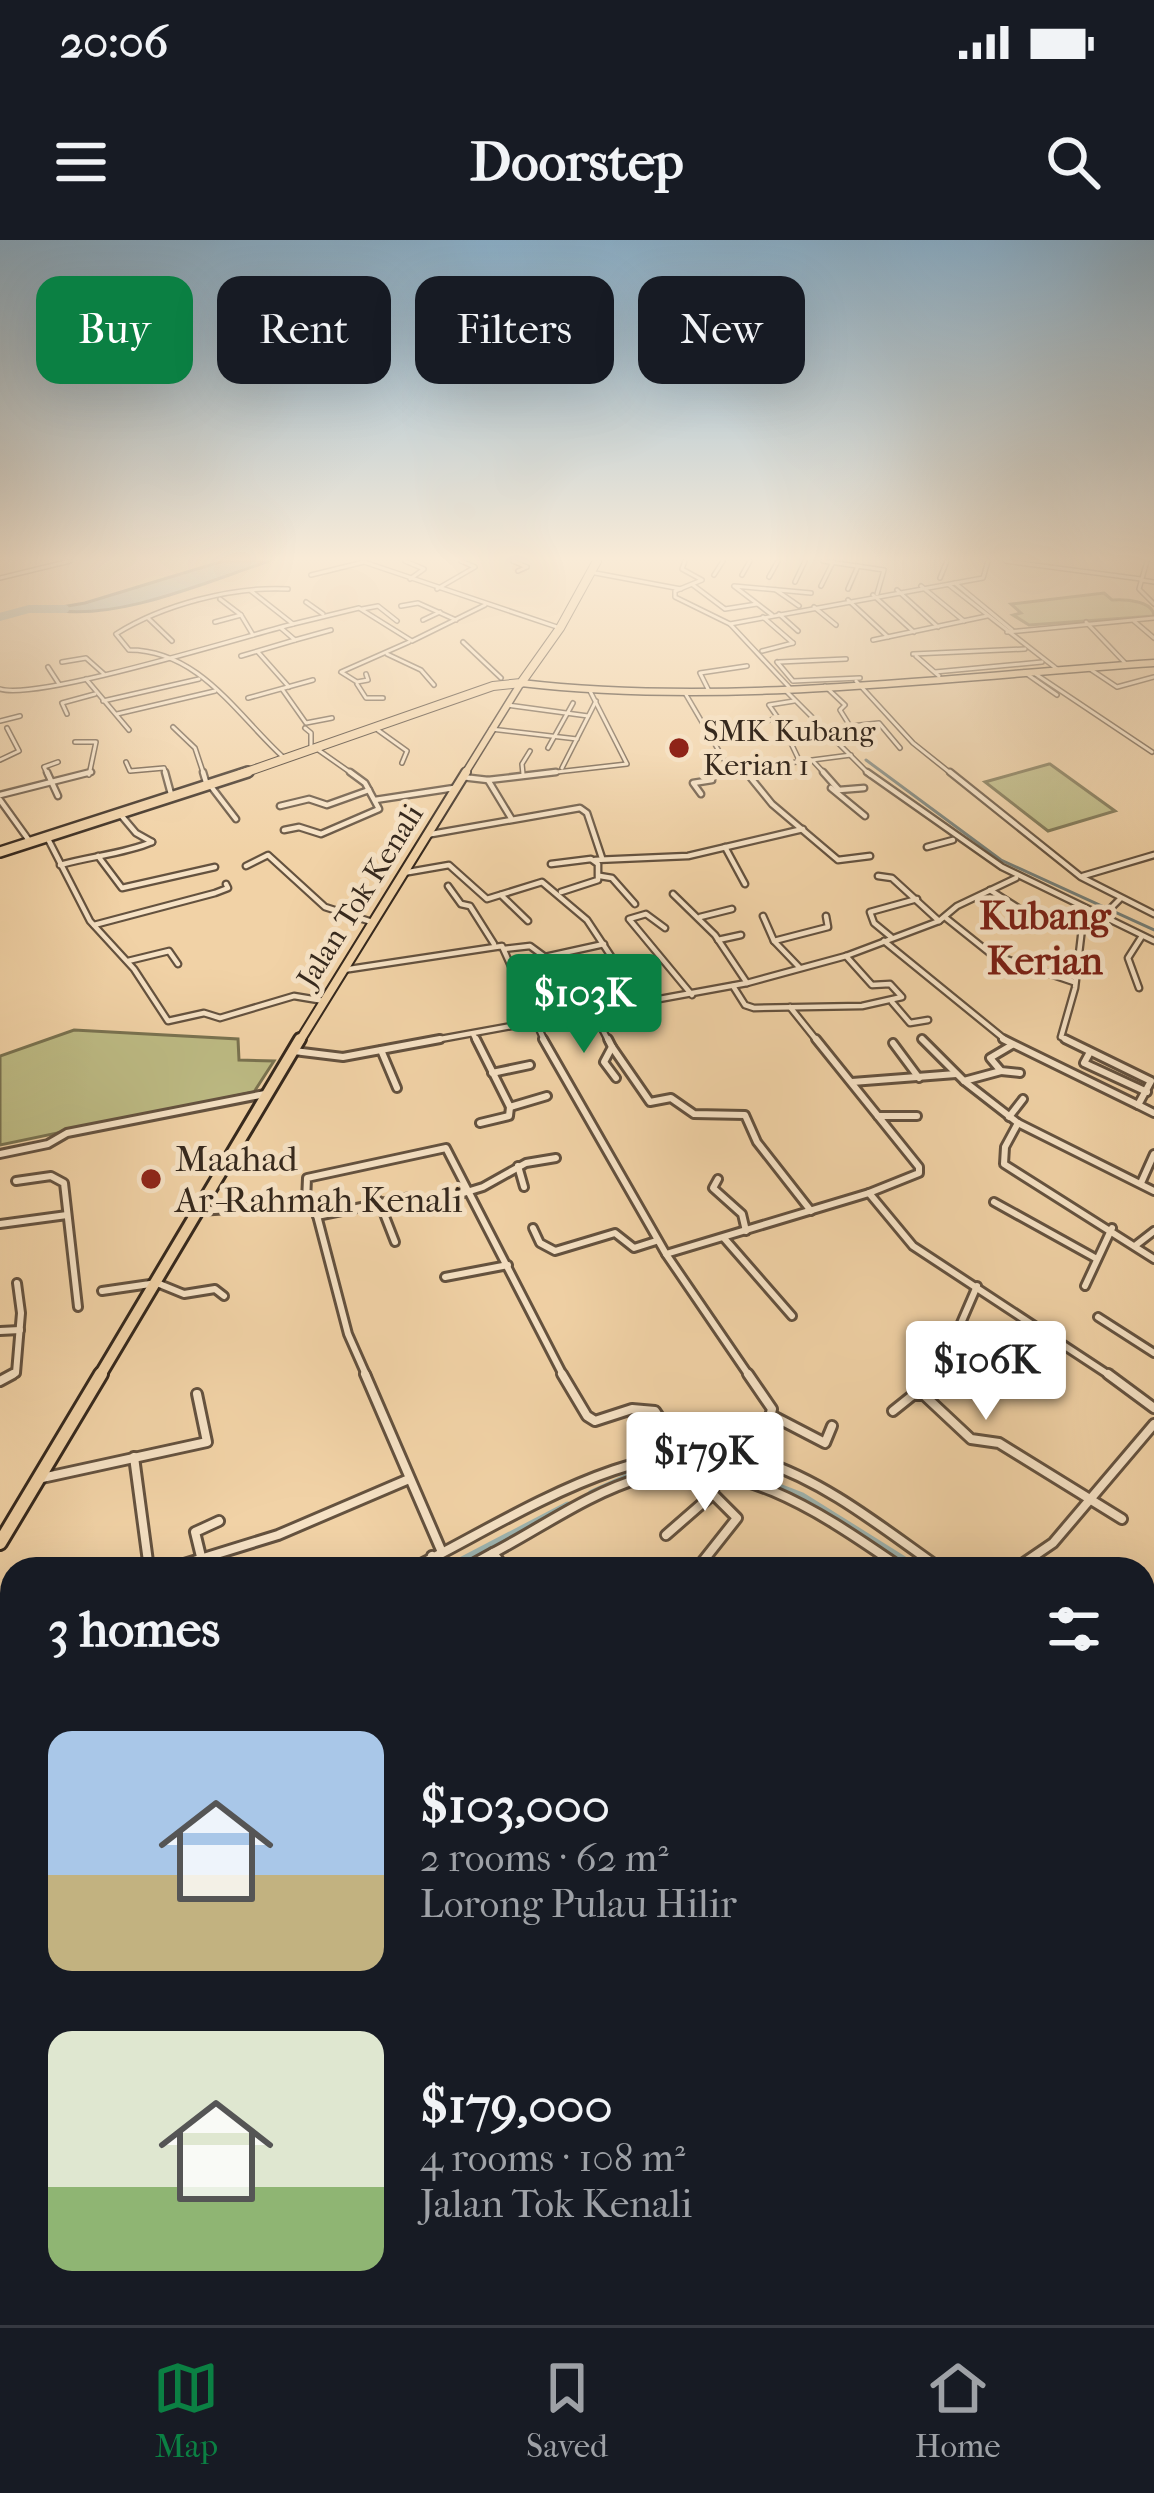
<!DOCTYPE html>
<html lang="en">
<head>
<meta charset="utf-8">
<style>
  body { margin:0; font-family:"IM FELL French Canon",serif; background:#242831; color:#f1f3f6; height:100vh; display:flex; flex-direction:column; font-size:45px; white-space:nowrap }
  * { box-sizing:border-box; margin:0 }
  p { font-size:39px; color:#9ea1a6 }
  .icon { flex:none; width:66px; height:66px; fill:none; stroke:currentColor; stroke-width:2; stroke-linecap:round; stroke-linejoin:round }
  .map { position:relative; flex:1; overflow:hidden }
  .details { position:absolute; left:0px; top:1317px; width:1155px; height:768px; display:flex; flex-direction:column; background:#171b24; border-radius:36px 36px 0 0; box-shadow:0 12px 48px #0002 }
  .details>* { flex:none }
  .top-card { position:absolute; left:36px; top:36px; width:1083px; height:108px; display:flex; gap:24px }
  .price { position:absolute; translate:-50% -102px; padding:0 27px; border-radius:12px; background:#fff; color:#222; font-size:39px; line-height:78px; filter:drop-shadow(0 3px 6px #0008) }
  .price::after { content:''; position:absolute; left:50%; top:72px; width:36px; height:27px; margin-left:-18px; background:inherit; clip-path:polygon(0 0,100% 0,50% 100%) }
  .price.active { background:#0b8043; color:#fff }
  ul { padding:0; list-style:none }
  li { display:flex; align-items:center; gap:36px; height:300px; padding:0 48px }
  li span { display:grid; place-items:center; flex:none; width:336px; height:240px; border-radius:24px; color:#555 }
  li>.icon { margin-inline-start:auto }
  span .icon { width:144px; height:144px; fill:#fffc; stroke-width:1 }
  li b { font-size:51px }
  h2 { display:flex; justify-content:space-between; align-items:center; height:144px; padding:0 48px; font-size:51px }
  .pill { padding:0 42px; border-radius:24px; background:#171b24; box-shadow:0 12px 48px #0002; font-size:42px; line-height:108px }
  .pill.active { background:#0b8043; color:#fff }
  .status { display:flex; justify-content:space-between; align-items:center; height:84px; padding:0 60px; background:#171b24; direction:ltr }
  .status svg { height:33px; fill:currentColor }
  header { display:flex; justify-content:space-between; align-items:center; height:156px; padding:0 48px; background:#171b24; font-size:54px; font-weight:700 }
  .tabs { display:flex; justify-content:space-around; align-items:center; height:168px; border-top:3px solid #363941; background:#171b24; font-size:33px; color:#9ea1a6 }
  .tabs a { display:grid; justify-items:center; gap:6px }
  .tabs .active { color:#0b8043 }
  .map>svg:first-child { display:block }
  .green { fill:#bdbb84; stroke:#797250; stroke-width:3 }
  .water { fill:#9eb5b1; stroke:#747d76; stroke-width:3 }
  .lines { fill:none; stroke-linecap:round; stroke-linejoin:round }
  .stream { stroke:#747d76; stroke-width:3 }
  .canal { stroke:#9eb5b1; stroke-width:9 }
  .river { stroke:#9eb5b1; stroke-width:8 }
  .street-far4-casing { stroke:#64523f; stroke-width:6 }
  .street-far3-casing { stroke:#64523f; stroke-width:9 }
  .street-far2-casing { stroke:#64523f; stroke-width:12 }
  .street-far1-casing { stroke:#64523f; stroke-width:14 }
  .street-casing { stroke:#64523f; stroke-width:15 }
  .primary-far3-casing { stroke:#35281d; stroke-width:9 }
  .primary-far2-casing { stroke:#35281d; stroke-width:12 }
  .primary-far1-casing { stroke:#35281d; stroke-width:16 }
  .primary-casing { stroke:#35281d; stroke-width:18 }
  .highway-far1-casing { stroke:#35281d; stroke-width:10 }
  .highway-casing { stroke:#35281d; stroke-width:14 }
  .street-far4 { stroke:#f6e2c5; stroke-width:3 }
  .street-far3 { stroke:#f6e2c5; stroke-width:4.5 }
  .street-far2 { stroke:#f6e2c5; stroke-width:6 }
  .street-far1 { stroke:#f6e2c5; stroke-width:8 }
  .street { stroke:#f6e2c5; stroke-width:9 }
  .primary-far3 { stroke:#f1d2a6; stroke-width:6 }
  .primary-far2 { stroke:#f1d2a6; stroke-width:8 }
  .primary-far1 { stroke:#f1d2a6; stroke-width:10 }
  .primary { stroke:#f1d2a6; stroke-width:12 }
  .highway-far1 { stroke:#f1d2a6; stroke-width:8 }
  .highway { stroke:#f1d2a6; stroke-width:9 }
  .poi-dot { fill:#8f2418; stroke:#f6e2c5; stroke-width:4.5 }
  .labels { text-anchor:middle; stroke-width:10; stroke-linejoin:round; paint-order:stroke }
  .far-poi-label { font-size:30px; fill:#35281d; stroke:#f6e2c5; text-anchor:start }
  .far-street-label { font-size:30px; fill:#35281d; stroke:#f6e2c5 }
  .poi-label { font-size:36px; fill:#35281d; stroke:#f6e2c5; text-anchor:start }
  .far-district-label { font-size:39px; font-weight:bold; fill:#7a1f14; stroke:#f6e2c5 }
</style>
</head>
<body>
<div class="status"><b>20:06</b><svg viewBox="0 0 49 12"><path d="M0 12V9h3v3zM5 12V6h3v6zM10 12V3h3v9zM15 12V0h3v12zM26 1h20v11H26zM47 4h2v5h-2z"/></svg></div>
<header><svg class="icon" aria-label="menu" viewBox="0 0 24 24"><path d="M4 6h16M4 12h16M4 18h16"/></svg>Doorstep<svg class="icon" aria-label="search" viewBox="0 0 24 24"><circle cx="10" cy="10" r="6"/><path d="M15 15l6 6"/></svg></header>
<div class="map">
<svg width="1154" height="2085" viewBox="0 0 1154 2085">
  <rect width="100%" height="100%" fill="#f1d2a6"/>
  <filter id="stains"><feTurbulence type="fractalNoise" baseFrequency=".00167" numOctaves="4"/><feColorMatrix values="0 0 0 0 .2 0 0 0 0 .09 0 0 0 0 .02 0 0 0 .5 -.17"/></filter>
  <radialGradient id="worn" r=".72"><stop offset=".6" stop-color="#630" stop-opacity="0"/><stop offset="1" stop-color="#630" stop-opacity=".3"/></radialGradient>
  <!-- green -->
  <g class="green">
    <path d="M1104,353L1112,360C1126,359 1153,361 1154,376L1029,385L1013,375L1021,373L1011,364Z"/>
    <path d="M1049,524H1050L1115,571L1048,591L985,542Z"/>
    <path d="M74,790L238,799L239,820L274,821L254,852L0,905V816Z"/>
  </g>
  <!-- water -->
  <path class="water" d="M223,321H269C209,341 113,383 50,369L85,363Z"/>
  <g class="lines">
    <!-- stream -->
    <path class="stream" d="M866,520L1001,620L1154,690"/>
    <!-- canal -->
    <g class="canal">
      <path d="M727,1228L802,1257L917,1329"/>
      <path d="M592,1254L647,1229L706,1228"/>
      <path d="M447,1329L568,1266"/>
      <path d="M0,1530L12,1526"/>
    </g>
    <!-- river -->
    <path class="river" d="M0,377L29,369H65"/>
    <defs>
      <g id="street-far4">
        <path d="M405,321L424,329L410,339"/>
        <path d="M513,321L527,327L518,331"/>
        <path d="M685,321L682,329L702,340L675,351V357L730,384L789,447"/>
        <path d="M823,321L884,330L877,354"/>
        <path d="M1005,321L1141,339"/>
        <path d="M1147,321L1139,349L1154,364"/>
        <path d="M590,332L681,349"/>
        <path d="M311,335L364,322L560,388"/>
        <path d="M714,335L723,321"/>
        <path d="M742,335L750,321"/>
        <path d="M769,337L778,321"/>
        <path d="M0,338L70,321"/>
        <path d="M940,338L947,321"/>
        <path d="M1141,340L1154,342"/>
        <path d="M795,342L805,321"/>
        <path d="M955,343L1012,390"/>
        <path d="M693,345L725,369L757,364"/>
        <path d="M949,345L1057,429"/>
        <path d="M821,346L833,322"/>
        <path d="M921,346L964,381"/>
        <path d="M437,349L475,327L461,321"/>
        <path d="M848,349L858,326"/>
        <path d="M776,350L799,366"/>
        <path d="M897,350L938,387"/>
        <path d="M251,351L293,384L359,368L412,401L485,365"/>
        <path d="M873,355L914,392"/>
        <path d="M220,359L241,375L253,395"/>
        <path d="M848,360L888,397"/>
        <path d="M306,362L323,374"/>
        <path d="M401,366L418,363L456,380"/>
        <path d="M814,367L836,385"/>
        <path d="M362,369L378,366L397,381"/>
        <path d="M779,374L798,391"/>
        <path d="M772,375L734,346L811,353"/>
        <path d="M763,377L793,403"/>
        <path d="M148,378L172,401"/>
        <path d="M423,380L440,372"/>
        <path d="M1134,381L1154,398"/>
        <path d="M215,382L241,375"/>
        <path d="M1086,382L1127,425"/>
        <path d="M730,384L983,338L988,321"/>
        <path d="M1007,392L1154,378"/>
        <path d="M295,400L331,390"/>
        <path d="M873,400L987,376"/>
        <path d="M463,402L501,438"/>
        <path d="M762,411L793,403"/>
        <path d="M258,412L289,447"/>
        <path d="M387,414L421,430L434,445"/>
        <path d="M913,414L1025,409"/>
        <path d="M241,416L295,400L281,388"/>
        <path d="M916,416L939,436"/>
        <path d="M62,422L86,418L104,434"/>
        <path d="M777,422L793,441L860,438"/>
        <path d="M779,422L846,419"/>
        <path d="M48,427L59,444"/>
        <path d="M1090,429L1117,447L1154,437"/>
        <path d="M935,432L1042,422"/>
        <path d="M1024,432L1057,455"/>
        <path d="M1034,433L1152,512"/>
        <path d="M366,434L368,440L357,442L341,432L409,402"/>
        <path d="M86,439L129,490"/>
        <path d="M856,441L913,503L953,535"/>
        <path d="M357,444L366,458H383"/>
        <path d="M825,446L845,465L840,470L850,486"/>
        <path d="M0,449C37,461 242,397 293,384"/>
        <path d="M282,449L306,483L332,478"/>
        <path d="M784,449L870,535"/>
        <path d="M709,451L700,433L747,426"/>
        <path d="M685,453L726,523L748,535"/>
        <path d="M248,458L313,440"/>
        <path d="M103,461L199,439"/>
        <path d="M507,465L588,476"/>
        <path d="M67,474L62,463L95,454"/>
        <path d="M117,474L215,451"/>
        <path d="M0,481L20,476"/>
        <path d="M750,485L778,478L769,465L794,461"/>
        <path d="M173,487L195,508L204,535"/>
        <path d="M305,488L311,493V507"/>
        <path d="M375,488L407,511L402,523"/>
        <path d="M491,489L577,499"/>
        <path d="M823,489L879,483L900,508"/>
        <path d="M789,499L800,522"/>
        <path d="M75,502H96L89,535"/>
        <path d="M548,508L573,463"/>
        <path d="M317,509L354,535"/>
        <path d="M283,517C237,475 199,410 129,410L116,394C162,365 233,346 288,349"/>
        <path d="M0,520L19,511L7,488"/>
        <path d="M813,521L826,535"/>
        <path d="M126,522L130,531L164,528L166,535"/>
        <path d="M562,528L596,461"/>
        <path d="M742,529L851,515"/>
        <path d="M523,534L522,524L530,511"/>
        <path d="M48,535L44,527L58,522"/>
        <path d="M530,535L627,524L590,451"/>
        <path d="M711,535V531L734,528"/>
      </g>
      <g id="street-far3">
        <path d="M47,532L58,556"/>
        <path d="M165,532L171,554"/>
        <path d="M203,532L206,542"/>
        <path d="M746,532L772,564L838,620L870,616"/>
        <path d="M823,532L839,550L864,548"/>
        <path d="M867,532L1002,627L1154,701"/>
        <path d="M950,532L1081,637L1154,674"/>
        <path d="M462,537L488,540L556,532"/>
        <path d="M488,540L511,578"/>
        <path d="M210,545L236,579"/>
        <path d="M831,548L865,576"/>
        <path d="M701,554L693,543L712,540L711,532"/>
        <path d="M0,555L91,532"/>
        <path d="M0,560L28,599"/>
        <path d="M375,560L454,548"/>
        <path d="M280,566L309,559L327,565L369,550"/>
        <path d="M120,574L136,593L152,602"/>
        <path d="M284,590L299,587L321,594L379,569L365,543L350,532"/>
        <path d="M426,595L580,568L587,573L602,618"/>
        <path d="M47,597L90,681L134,729L168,781L204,773L220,778L294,756L324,761"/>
        <path d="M725,607L745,644"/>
        <path d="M927,607L953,600"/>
        <path d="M98,616L122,648L215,627"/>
        <path d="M595,620L688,616L803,589"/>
        <path d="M551,624L591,619L598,624V640L561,652"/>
        <path d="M60,625C91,616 124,614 152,602"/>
        <path d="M246,626L268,615L325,667L372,682"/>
        <path d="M403,633L449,625L487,659L542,642L587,680L642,763"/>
        <path d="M600,636L612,638L635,664"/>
        <path d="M878,636L892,638L939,681"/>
        <path d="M1083,636L1154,615"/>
        <path d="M448,646L461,664L470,666L494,704"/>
        <path d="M990,650L1037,680L1082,688"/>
        <path d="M673,654L715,695L747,743"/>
        <path d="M501,655L528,681"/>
        <path d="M763,676L774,701L799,727"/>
        <path d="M700,677L732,669"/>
        <path d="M946,678L991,714L1074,742"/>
        <path d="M1101,678L1120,659"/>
        <path d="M94,685L215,653L228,648L226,644"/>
        <path d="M665,688L646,674L629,679L692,755"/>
        <path d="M891,697L874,683L870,672L917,659"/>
        <path d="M718,700L741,695"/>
        <path d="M774,701L828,687L826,676"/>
        <path d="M884,701L1008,802"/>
        <path d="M504,709L530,706L545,717L604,704"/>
        <path d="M128,721L169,711L178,724"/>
        <path d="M343,730L502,706L545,802"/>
        <path d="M733,746L745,765L754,768L862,766L902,757L890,744L872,745L846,716"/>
        <path d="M1139,748L1128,718L1142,696"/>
        <path d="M892,762L910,783L928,780"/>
        <path d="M790,767L818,802"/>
        <path d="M593,771L609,802"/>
        <path d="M473,794L477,802"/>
        <path d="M424,802L747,743L846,716L939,681L957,666L1016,638"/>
        <path d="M1072,802L1061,797L1075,748L1082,688L1090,673"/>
      </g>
      <g id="street-far2">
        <path d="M476,799L510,867L547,856"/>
        <path d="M543,799L666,1014L750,1137"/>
        <path d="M608,799L612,807L604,822L616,838"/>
        <path d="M816,799L919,927V933L869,953L913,1006L1112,1137"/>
        <path d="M922,799L964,841L1018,883L1154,951"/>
        <path d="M1003,799L1138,865"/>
        <path d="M1065,799L1151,841L1138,865L1154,873"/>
        <path d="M893,803L919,838"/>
        <path d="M1012,805L990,818L1001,831L1020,833"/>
        <path d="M612,807L650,862L671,858L694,874L745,875L757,902L811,971"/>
        <path d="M381,810L397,848"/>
        <path d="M294,811L343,817L440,799"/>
        <path d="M1090,812L1084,823L1147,852"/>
        <path d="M492,833L530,825"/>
        <path d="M964,841L1001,831"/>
        <path d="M852,842L956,834"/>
        <path d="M878,876H917"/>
        <path d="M1009,877L1023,859"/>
        <path d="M480,883L509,876L510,867"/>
        <path d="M1018,883L1005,907L1004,924L1154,1019"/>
        <path d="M0,914L48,904L67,893L265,854"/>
        <path d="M518,926L524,947"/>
        <path d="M718,939L713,948L742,974L746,991"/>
        <path d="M16,941L51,936L64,943L78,1067"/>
        <path d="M1141,943L1154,914"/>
        <path d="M379,961L395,1002"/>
        <path d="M306,962L307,938L446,908L564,1137"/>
        <path d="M994,962L1097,1019"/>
        <path d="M418,967L483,947L526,923L556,918"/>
        <path d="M198,971L314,964L348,1094L367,1137"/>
        <path d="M317,976L411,957"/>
        <path d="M0,984L67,975"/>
        <path d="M533,988L540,1003L555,1011L615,993L634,1008L656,1001"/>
        <path d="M724,998L792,1076"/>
        <path d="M1136,1005L1154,991"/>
        <path d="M666,1014L869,953"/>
        <path d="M445,1037L508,1025"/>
        <path d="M977,1046L955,1097L981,1113"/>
        <path d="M1085,1046L1112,988"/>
        <path d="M102,1051L157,1043L184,1054L215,1049L224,1056"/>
        <path d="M1098,1077L1154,1113"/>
        <path d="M0,1091L20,1090"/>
        <path d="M7,1137L16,1133L21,1073L17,1043"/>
      </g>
      <g id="street-far1">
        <path d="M365,1134L441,1310"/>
        <path d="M562,1134L587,1176L595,1181L632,1169L655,1171L675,1201L707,1216"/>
        <path d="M1108,1134L1154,1168"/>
        <path d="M0,1141L13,1134"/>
        <path d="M893,1171L913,1155H924L971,1199L999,1203L1122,1279"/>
        <path d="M773,1176L825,1203L832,1186"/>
        <path d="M733,1215L768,1184L772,1169L748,1134"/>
        <path d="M134,1217L149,1329"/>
        <path d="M42,1238L207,1202L197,1154"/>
        <path d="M666,1295L713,1254"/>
        <path d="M493,1313C541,1288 589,1253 641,1238C737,1211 828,1278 903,1329"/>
        <path d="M432,1316L440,1329"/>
        <path d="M168,1329L278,1295L409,1239"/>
        <path d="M204,1329L195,1292L219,1281"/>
        <path d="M411,1329C511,1280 645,1185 761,1221C827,1242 885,1290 941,1329"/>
        <path d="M464,1329L493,1313L505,1329"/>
        <path d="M704,1329L703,1321L737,1278L713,1254L715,1216"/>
        <path d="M1015,1329L1053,1303L1154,1184"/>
        <path d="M0,1515L12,1511"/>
        <path d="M0,1537L12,1533"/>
      </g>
      <g id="street">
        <path d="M0,1715L12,1710"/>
        <path d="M0,1895L12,1889"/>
        <path d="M337,2073L343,2085"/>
        <path d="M120,2085L135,2073"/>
        <path d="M356,2085L369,2073"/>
      </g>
      <path id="primary-far3" d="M464,535L521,443C728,467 946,437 1154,423"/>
      <path id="primary-far2" d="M299,802L466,532"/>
      <path id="primary-far1" d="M99,1137L300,799"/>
      <path id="primary" d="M0,1303L101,1134"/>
      <path id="highway-far1" d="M238,535L493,446L521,443L560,388L597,321"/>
      <path id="highway" d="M0,612L248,532"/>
    </defs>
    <!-- street-far4 casing -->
    <use href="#street-far4" class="street-far4-casing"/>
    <!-- street-far3 casing -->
    <use href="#street-far3" class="street-far3-casing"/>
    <!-- street-far2 casing -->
    <use href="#street-far2" class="street-far2-casing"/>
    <!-- street-far1 casing -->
    <use href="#street-far1" class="street-far1-casing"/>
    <!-- street casing -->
    <use href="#street" class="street-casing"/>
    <!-- primary-far3 casing -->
    <use href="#primary-far3" class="primary-far3-casing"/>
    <!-- primary-far2 casing -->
    <use href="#primary-far2" class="primary-far2-casing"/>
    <!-- primary-far1 casing -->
    <use href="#primary-far1" class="primary-far1-casing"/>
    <!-- primary casing -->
    <use href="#primary" class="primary-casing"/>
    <!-- highway-far1 casing -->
    <use href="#highway-far1" class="highway-far1-casing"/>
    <!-- highway casing -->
    <use href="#highway" class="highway-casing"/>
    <!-- street-far4 -->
    <use href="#street-far4" class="street-far4"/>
    <!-- street-far3 -->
    <use href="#street-far3" class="street-far3"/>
    <!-- street-far2 -->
    <use href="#street-far2" class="street-far2"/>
    <!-- street-far1 -->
    <use href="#street-far1" class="street-far1"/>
    <!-- street -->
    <use href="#street" class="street"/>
    <!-- primary-far3 -->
    <use href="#primary-far3" class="primary-far3"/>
    <!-- primary-far2 -->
    <use href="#primary-far2" class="primary-far2"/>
    <!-- primary-far1 -->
    <use href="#primary-far1" class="primary-far1"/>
    <!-- primary -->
    <use href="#primary" class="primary"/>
    <!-- highway-far1 -->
    <use href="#highway-far1" class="highway-far1"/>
    <!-- highway -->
    <use href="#highway" class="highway"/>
  </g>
  <!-- sky -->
  <linearGradient id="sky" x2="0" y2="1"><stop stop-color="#8ab4d2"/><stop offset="0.52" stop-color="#f9ebd7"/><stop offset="1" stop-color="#f9ebd7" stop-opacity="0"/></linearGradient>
  <rect width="1154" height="613" fill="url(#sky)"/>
  <!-- markers -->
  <g class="poi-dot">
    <circle cx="679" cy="508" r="12"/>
    <circle cx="151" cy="939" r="12"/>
  </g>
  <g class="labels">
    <!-- far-poi labels -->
    <g class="far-poi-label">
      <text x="703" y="501">SMK Kubang<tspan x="703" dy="34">Kerian 1</tspan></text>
    </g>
    <!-- far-street labels -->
    <g class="far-street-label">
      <text transform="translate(360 656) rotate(-58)" y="10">Jalan Tok Kenali</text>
    </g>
    <!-- poi labels -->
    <g class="poi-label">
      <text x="175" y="931">Maahad<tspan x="175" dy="41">Ar-Rahmah Kenali</tspan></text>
    </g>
    <!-- far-district labels -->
    <g class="far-district-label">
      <text x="1045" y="689">Kubang<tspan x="1045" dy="45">Kerian</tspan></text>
    </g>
  </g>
  <rect width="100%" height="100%" filter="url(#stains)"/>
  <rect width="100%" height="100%" fill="url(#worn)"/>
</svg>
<b class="price active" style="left:584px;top:816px">$103K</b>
<b class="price" style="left:986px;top:1183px">$106K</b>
<b class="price" style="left:705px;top:1274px">$179K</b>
<div class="top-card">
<a class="pill active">Buy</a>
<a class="pill">Rent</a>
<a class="pill">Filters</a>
<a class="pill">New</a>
</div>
<section class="details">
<h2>3 homes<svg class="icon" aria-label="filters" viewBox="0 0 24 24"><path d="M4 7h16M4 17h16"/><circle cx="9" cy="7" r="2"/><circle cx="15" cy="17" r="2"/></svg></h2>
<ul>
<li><span style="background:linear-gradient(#a9c7e8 60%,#c2b280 0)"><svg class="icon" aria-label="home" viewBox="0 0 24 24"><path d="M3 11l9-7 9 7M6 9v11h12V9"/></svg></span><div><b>$103,000</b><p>2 rooms · 62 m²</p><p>Lorong Pulau Hilir</p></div></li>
<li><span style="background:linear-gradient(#dfe7d0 65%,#8fb573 0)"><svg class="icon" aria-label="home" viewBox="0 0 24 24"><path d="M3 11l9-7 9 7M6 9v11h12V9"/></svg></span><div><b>$179,000</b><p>4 rooms · 108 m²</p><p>Jalan Tok Kenali</p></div></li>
</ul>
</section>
</div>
<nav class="tabs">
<a class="active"><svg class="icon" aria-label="map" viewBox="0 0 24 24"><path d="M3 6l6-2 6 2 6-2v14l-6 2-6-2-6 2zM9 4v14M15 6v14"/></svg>Map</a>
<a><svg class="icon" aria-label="saved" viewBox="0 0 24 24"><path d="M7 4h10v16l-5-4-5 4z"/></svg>Saved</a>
<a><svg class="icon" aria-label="home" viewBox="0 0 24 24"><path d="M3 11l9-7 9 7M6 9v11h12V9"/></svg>Home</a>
</nav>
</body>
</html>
